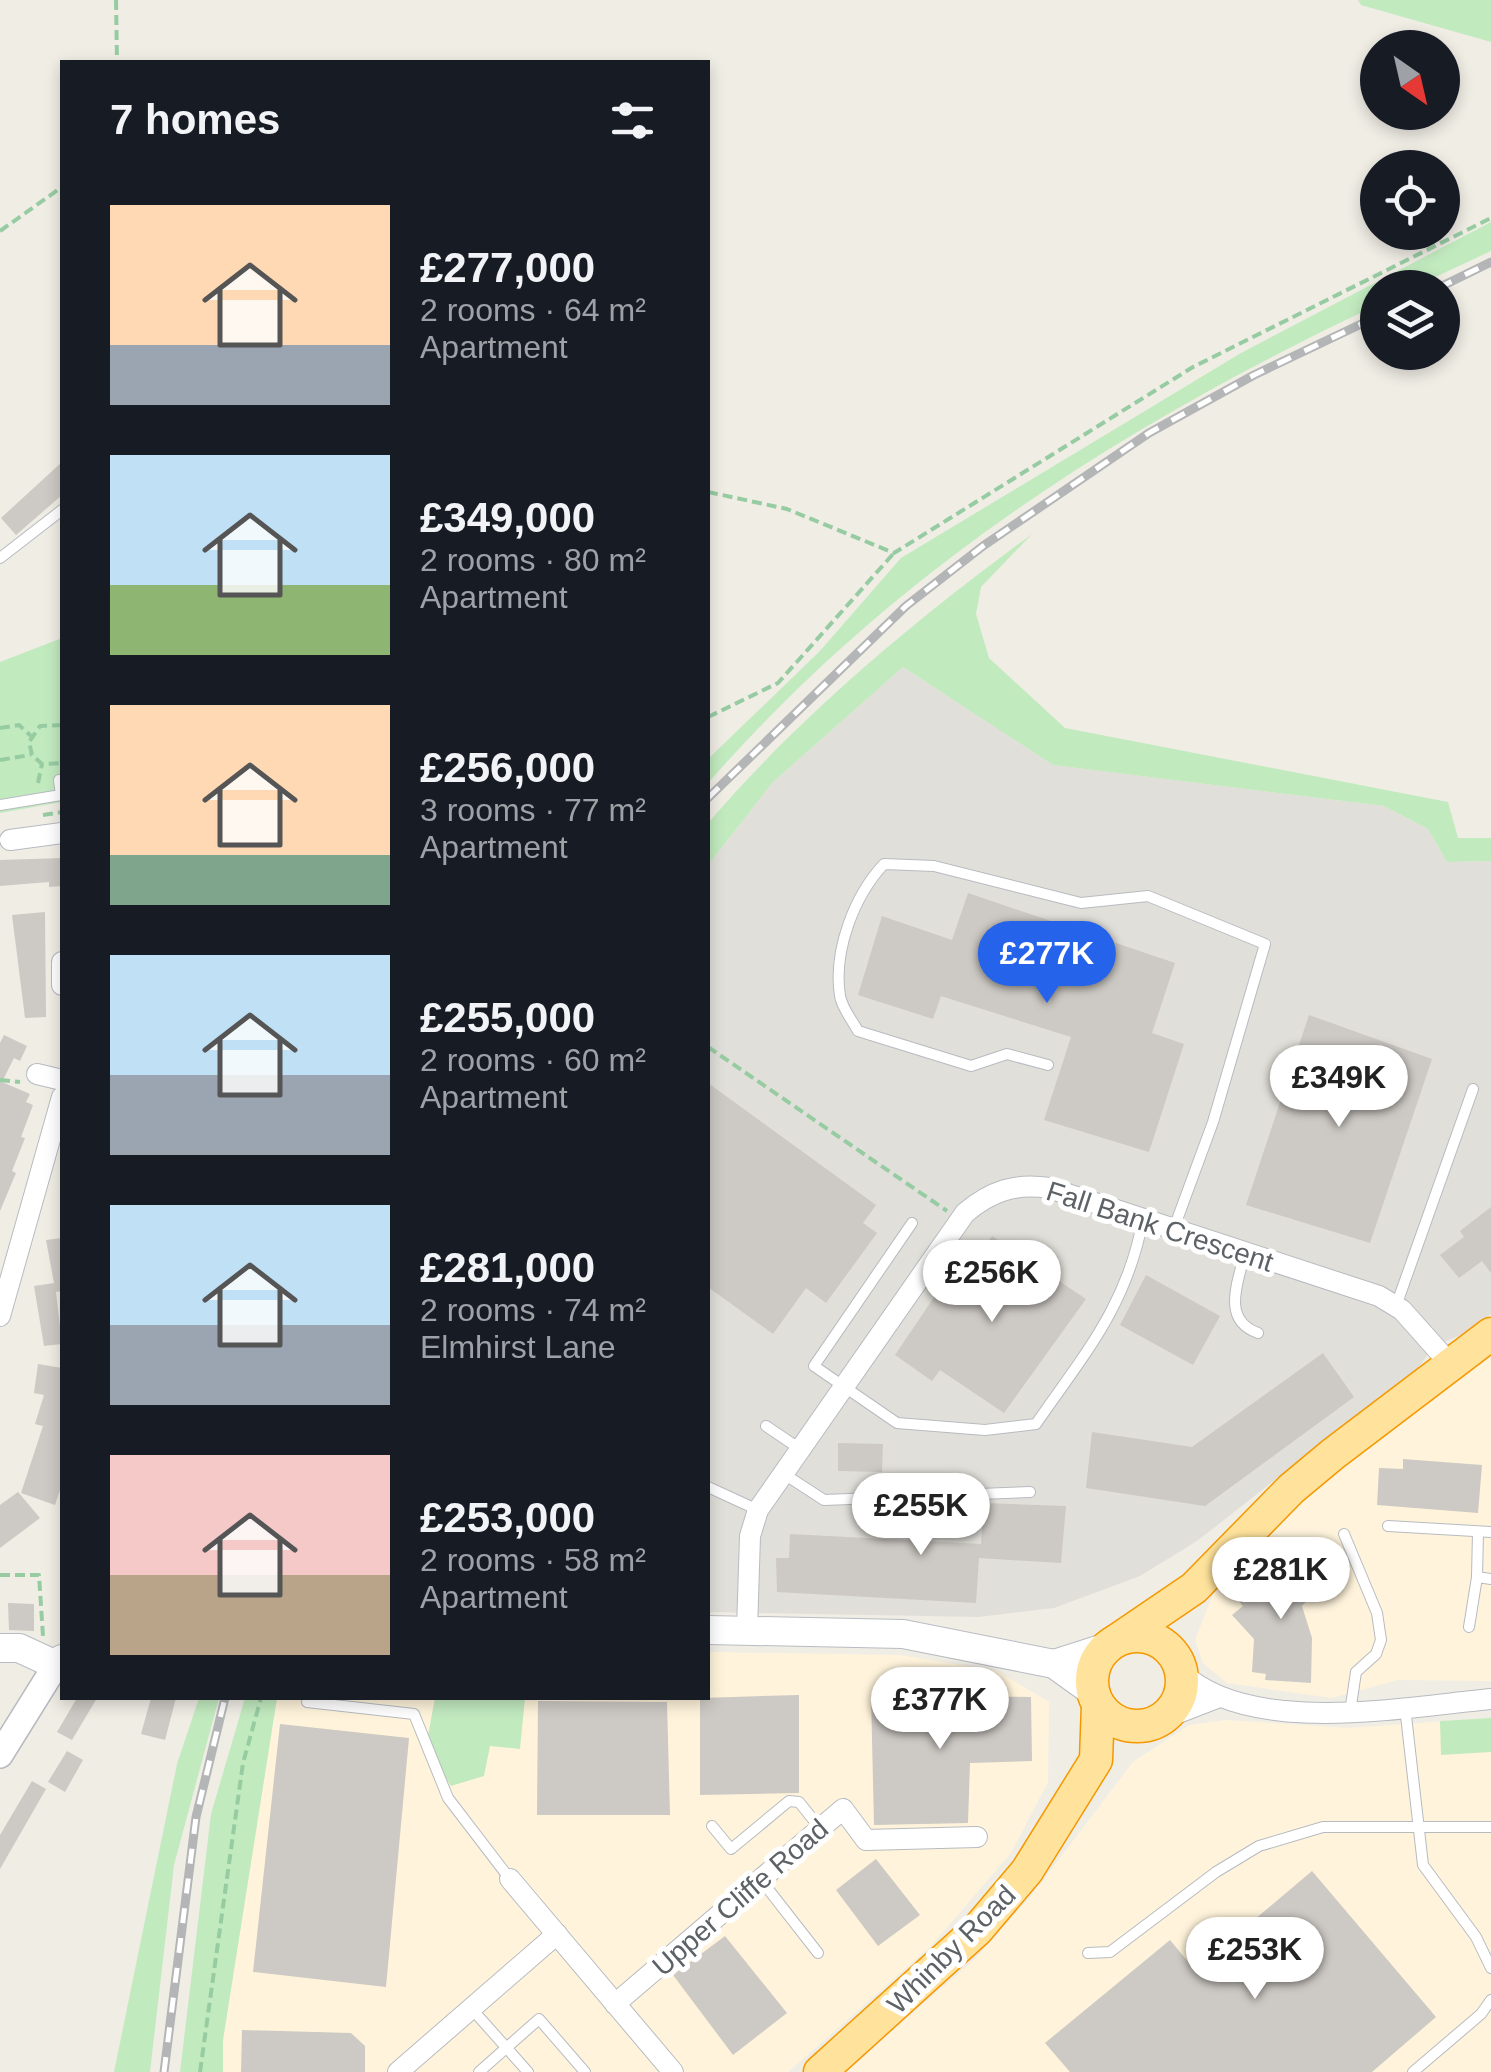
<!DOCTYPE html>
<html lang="en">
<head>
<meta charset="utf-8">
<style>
  body { margin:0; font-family:Arial,sans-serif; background:#20242c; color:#f1f3f6; height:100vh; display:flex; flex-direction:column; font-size:38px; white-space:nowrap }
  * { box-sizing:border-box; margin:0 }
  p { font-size:32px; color:#9ea1a6 }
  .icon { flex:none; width:55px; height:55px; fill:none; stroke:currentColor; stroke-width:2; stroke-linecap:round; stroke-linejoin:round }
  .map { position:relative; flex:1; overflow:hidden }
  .drawer { position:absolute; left:60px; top:60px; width:650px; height:1640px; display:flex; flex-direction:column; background:#171b24; border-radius:0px; box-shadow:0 5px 15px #0003 }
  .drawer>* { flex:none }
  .needle { width:65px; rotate:146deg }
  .tools { position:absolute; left:1360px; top:30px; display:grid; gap:20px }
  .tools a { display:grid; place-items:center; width:100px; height:100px; border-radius:50%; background:#171b24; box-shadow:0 5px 15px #0003; font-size:50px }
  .price { position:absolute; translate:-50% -85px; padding:0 22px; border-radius:35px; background:#fff; color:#222; font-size:32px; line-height:65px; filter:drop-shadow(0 2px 5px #0008) }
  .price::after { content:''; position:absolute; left:50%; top:60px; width:30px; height:22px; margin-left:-15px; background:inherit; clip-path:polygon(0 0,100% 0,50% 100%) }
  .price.current { background:#2563eb; color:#fff }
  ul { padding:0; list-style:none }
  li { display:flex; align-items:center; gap:30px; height:250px; padding:0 50px }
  li span { display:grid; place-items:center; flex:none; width:280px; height:200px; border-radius:0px; color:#555 }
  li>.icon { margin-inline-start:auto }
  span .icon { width:120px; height:120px; fill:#fffc; stroke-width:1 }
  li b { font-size:42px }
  h2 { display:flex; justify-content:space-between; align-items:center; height:120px; padding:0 50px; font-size:42px }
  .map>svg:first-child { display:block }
  .commercial { fill:#fff4db }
  .industrial { fill:#e1dfd9 }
  .green { fill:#c2eabf }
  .building { fill:#cdc9c4 }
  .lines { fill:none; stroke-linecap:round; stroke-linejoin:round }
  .service-casing { stroke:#b7bbc0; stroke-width:12 }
  .minor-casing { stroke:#b7bbc0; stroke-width:22 }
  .tertiary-casing { stroke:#b7bbc0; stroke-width:28 }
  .secondary-casing { stroke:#b8bcc2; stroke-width:30 }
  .trunk-casing { stroke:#f59800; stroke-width:35 }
  .path { stroke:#97cca3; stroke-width:4; stroke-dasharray:10 5; stroke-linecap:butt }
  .service { stroke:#fff; stroke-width:10 }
  .minor { stroke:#fff; stroke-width:20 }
  .tertiary { stroke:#fff; stroke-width:25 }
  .secondary { stroke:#fff; stroke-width:28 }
  .trunk { stroke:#ffe39c; stroke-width:32 }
  .rail-casing { stroke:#b4b5b6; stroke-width:9 }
  .rail { stroke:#fff; stroke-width:5; stroke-dasharray:15; stroke-linecap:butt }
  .labels { text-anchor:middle; stroke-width:10; stroke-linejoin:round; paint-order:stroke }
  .street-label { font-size:28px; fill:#5c6266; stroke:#fff }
</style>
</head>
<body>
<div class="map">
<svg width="1491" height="2072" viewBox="0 0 1491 2072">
  <rect width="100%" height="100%" fill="#f0ede5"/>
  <!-- commercial -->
  <g class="commercial">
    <path d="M1491,1352V1681L1398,1680L1332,1698L1227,1683L1203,1663L1195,1640L1214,1592L1270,1532L1357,1452Z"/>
    <path d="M708,1652L900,1655L997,1671L1049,1702L1048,1782L1011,1853L930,1947L788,2072H223V2040L277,1698H708Z"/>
    <path d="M1491,1718V2072H846L974,1960L1028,1900L1133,1762L1189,1725L1226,1720L1349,1728Z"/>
  </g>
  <!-- industrial -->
  <path class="industrial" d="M903,667L1053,765L1384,806L1428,829L1447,862L1491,861V1314L1466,1333L1434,1346L1418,1368L1197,1541L1140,1576L1054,1608L979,1617L708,1612V865L773,782Z"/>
  <!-- green -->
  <g class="green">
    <path d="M1358,0H1491V42L1361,5Z"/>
    <path d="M1491,222V251L1414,287L1378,288L1377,305C1123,425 895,570 708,783V759L819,652L901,558L1241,353Z"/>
    <path d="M1032,534L981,587L976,614L989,658L1065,728L1448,802L1458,838H1491V861L1447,862L1428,829L1384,806L1053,765L903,667L773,782L708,865V823C803,713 915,620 1032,534Z"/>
    <path d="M62,638V802L0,813V662Z"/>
    <path d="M199,1698H219L174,1865L150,2072H114L177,1764Z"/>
    <path d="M245,1698H277L223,2040V2072H180L211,1814Z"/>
    <path d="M435,1698H525L520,1749L490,1746L484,1776L451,1786L426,1746Z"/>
    <path d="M1491,1718V1752L1441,1755L1440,1721Z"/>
  </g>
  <!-- building -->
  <g class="building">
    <path d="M62,462V495L16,535L1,518Z"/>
    <path d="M62,858V886L49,887V882L0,886V860Z"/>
    <path d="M968,893L1175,963L1152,1033L1184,1044L1149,1152L1044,1120L1071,1037L941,996L933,1019L858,995L882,916L952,940Z"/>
    <path d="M45,912L46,1017L25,1018L12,915Z"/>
    <path d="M1309,1015L1432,1059L1370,1243L1246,1205Z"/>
    <path d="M4,1035L27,1046L20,1061L14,1058L2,1082L30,1094L26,1102L33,1105L21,1137L25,1138L12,1171L16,1173L0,1211V1043Z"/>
    <path d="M708,1083L876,1205L863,1223L877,1233L826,1303L806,1288L773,1334L708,1287Z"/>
    <path d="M1491,1207V1273L1482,1261L1459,1278L1440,1255L1464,1237L1460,1231Z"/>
    <path d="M992,1236L1086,1299L1004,1413L940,1370L932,1381L895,1355L947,1278L958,1286Z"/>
    <path d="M62,1238V1291L56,1292L62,1344L44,1346L34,1286L54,1283L46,1240Z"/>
    <path d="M1146,1275L1220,1316L1193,1365L1120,1325Z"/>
    <path d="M1323,1353L1354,1397L1205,1506L1086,1488L1092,1432L1192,1447Z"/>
    <path d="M38,1364L62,1368V1484L55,1505L21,1493L43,1426L35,1424L44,1395L34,1393Z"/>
    <path d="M838,1443L883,1444L882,1472L838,1471Z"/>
    <path d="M1403,1459L1482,1465L1478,1513L1377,1505L1379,1468L1403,1469Z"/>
    <path d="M18,1492L40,1518L0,1548V1505Z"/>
    <path d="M984,1503L1066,1506L1061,1563L979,1558L976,1603L777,1592L776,1558H789L790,1534L981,1544Z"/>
    <path d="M1291,1560L1308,1561L1324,1582L1302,1606L1312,1638L1311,1683L1265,1680L1266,1674L1252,1672L1254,1639L1232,1615L1243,1606L1236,1598Z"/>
    <path d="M8,1603L34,1604V1631L9,1630Z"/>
    <path d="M799,1695V1793L700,1795V1698Z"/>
    <path d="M871,1695L1031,1697L1032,1761L970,1763L968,1823L874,1825Z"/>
    <path d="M77,1698H97L72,1740L57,1732Z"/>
    <path d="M151,1698H176L165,1740L141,1734Z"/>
    <path d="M538,1701L667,1702L670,1815H537Z"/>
    <path d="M280,1724L409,1738L386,1987L253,1972Z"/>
    <path d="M67,1751L83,1760L65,1792L48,1782Z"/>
    <path d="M32,1781L46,1789L0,1869V1835Z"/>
    <path d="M876,1859L920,1915L878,1946L836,1890Z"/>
    <path d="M1312,1871L1436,2017L1372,2072H1070L1045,2043L1170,1940L1195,1970Z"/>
    <path d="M725,1936L787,2013L733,2055L673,1975Z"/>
    <path d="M242,2030L351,2033L365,2046V2072H241Z"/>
  </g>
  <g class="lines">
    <defs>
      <g id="service">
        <path d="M0,558L62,510"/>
        <path d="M0,805L61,795L59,780"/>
        <path d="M1048,1065L1007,1054L971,1066L858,1031C852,1020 842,1008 840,996C833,951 854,896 884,864L934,866L1081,903L1148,896L1265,944L1213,1122L1174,1228"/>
        <path d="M912,1223L814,1366L897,1423L985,1430L1036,1424C1085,1353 1127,1306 1143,1219"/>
        <path d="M1245,1253C1238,1282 1221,1320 1258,1333"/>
        <path d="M1396,1306L1473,1089"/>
        <path d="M766,1426L800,1449"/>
        <path d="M784,1474L824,1500L1030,1492"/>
        <path d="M708,1487L758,1510"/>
        <path d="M1388,1526L1491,1532"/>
        <path d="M1344,1534L1377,1613L1381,1640L1376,1654L1356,1672L1350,1712"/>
        <path d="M1477,1577L1478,1532"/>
        <path d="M1469,1627L1477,1577L1491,1579"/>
        <path d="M307,1702L414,1714L448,1798L510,1879"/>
        <path d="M1405,1707L1423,1865L1476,1937L1491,1968"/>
        <path d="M712,1826L731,1849L789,1801L799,1802L820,1828"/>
        <path d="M761,1880L818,1953"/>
        <path d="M1088,1953L1110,1952L1216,1872L1259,1846L1323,1827H1491"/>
        <path d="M471,2008L528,2072"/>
        <path d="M479,2072L539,2019L585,2072"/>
        <path d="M1413,2072L1481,2014L1491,2000"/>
      </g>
      <g id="minor">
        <path d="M10,840L62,833"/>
        <path d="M62,962V985"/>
        <path d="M37,1074L62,1080"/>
        <path d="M0,1316L62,1097"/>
        <path d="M747,1630L750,1536L758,1510L965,1213C991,1191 1015,1183 1049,1188L1379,1296L1402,1310L1451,1365"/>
        <path d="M1181,1672C1249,1737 1405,1707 1491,1699"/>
        <path d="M1160,1720L1217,1698"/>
        <path d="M510,1879L673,2072"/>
        <path d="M615,2004L843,1809L866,1840L977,1837"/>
        <path d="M398,2072L557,1934"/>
      </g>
      <path id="tertiary" d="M0,1755L56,1665"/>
      <g id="secondary">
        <path d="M708,1630L903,1634L1054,1664L1093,1692"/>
        <path d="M0,1648H19L56,1665L62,1659"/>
        <path d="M1054,1664L1107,1647"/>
      </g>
      <g id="trunk">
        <circle cx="1137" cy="1681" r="45"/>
        <path d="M1119,1639L1194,1588L1291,1489L1333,1454L1491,1334"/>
        <path d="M820,2072L977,1930L1027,1871L1096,1760L1098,1705"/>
      </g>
    </defs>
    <!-- service casing -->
    <use href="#service" class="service-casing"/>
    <!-- minor casing -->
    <use href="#minor" class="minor-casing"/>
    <!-- tertiary casing -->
    <use href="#tertiary" class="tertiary-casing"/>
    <!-- secondary casing -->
    <use href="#secondary" class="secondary-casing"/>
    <!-- trunk casing -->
    <use href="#trunk" class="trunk-casing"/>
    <!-- path -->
    <g class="path">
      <path d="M116,0L117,62"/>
      <path d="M0,231L62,187"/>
      <path d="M708,492L787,509L894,553L1193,367L1491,218"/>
      <path d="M708,717L778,683L894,553"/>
      <path d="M62,725L40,726L29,742L32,755L42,764L62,763"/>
      <path d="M0,728L19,725L31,736"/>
      <path d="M0,760L30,755"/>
      <path d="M38,783L42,764"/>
      <path d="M43,815L62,812"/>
      <path d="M708,1047L947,1211"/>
      <path d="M0,1080L20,1082"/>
      <path d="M0,1575H39L43,1636"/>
      <path d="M200,2072L243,1763L261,1698"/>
    </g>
    <!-- service -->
    <use href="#service" class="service"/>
    <!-- minor -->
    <use href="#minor" class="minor"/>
    <!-- tertiary -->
    <use href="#tertiary" class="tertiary"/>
    <!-- secondary -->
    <use href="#secondary" class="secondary"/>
    <!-- trunk -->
    <use href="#trunk" class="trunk"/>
    <defs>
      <g id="rail">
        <path d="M1438,288L1491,262"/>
        <path d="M708,798L906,606L983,546L1149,433L1254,375L1378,316"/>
        <path d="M164,2072L196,1817L225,1698"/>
      </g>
    </defs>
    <!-- rail casing -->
    <use href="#rail" class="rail-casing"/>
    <!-- rail -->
    <use href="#rail" class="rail"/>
  </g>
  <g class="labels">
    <!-- street labels -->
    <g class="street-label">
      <text transform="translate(1160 1226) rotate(18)" y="10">Fall Bank Crescent</text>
      <text transform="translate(740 1897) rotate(-41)" y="10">Upper Cliffe Road</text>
      <text transform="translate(951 1949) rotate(-45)" y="10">Whinby Road</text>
    </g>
  </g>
</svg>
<div class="tools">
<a><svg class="needle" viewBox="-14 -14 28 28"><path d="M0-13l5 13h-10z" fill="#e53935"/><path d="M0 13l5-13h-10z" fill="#9ea1a6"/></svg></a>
<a><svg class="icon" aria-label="locate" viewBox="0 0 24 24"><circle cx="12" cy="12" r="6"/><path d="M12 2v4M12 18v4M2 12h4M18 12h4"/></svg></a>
<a><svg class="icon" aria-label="layers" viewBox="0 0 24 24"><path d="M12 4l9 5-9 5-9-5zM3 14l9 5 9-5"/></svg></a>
</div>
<b class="price current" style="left:1047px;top:1006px">£277K</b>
<b class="price" style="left:1339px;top:1130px">£349K</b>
<b class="price" style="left:992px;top:1325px">£256K</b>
<b class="price" style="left:921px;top:1558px">£255K</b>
<b class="price" style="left:1281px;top:1622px">£281K</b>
<b class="price" style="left:940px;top:1752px">£377K</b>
<b class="price" style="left:1255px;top:2002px">£253K</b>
<section class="drawer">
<h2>7 homes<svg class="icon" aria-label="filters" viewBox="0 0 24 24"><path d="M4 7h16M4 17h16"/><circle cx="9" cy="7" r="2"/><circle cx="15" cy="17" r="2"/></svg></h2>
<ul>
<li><span style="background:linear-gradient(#ffd9b3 70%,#9aa5b1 0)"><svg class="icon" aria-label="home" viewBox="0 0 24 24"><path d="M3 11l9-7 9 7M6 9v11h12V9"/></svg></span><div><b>£277,000</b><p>2 rooms · 64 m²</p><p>Apartment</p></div></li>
<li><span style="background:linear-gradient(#bfe0f5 65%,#8fb573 0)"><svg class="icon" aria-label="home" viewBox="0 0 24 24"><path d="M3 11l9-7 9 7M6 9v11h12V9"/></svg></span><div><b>£349,000</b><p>2 rooms · 80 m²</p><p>Apartment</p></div></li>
<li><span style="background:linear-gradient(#ffd9b3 75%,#7fa58c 0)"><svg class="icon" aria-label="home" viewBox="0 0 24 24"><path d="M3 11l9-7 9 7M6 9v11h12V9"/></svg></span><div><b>£256,000</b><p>3 rooms · 77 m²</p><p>Apartment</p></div></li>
<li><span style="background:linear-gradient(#bfe0f5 60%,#9aa5b1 0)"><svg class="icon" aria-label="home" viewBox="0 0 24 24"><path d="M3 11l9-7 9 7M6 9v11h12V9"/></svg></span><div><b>£255,000</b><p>2 rooms · 60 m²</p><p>Apartment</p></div></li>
<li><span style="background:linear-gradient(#bfe0f5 60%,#9aa5b1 0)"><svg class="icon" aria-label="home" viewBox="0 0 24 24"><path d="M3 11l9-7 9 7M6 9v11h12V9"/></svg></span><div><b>£281,000</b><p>2 rooms · 74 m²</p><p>Elmhirst Lane</p></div></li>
<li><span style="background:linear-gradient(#f6c9c9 60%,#b9a48a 0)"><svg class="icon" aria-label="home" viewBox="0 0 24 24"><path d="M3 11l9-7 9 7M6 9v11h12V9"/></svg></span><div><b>£253,000</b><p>2 rooms · 58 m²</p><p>Apartment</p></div></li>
</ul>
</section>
</div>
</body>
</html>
